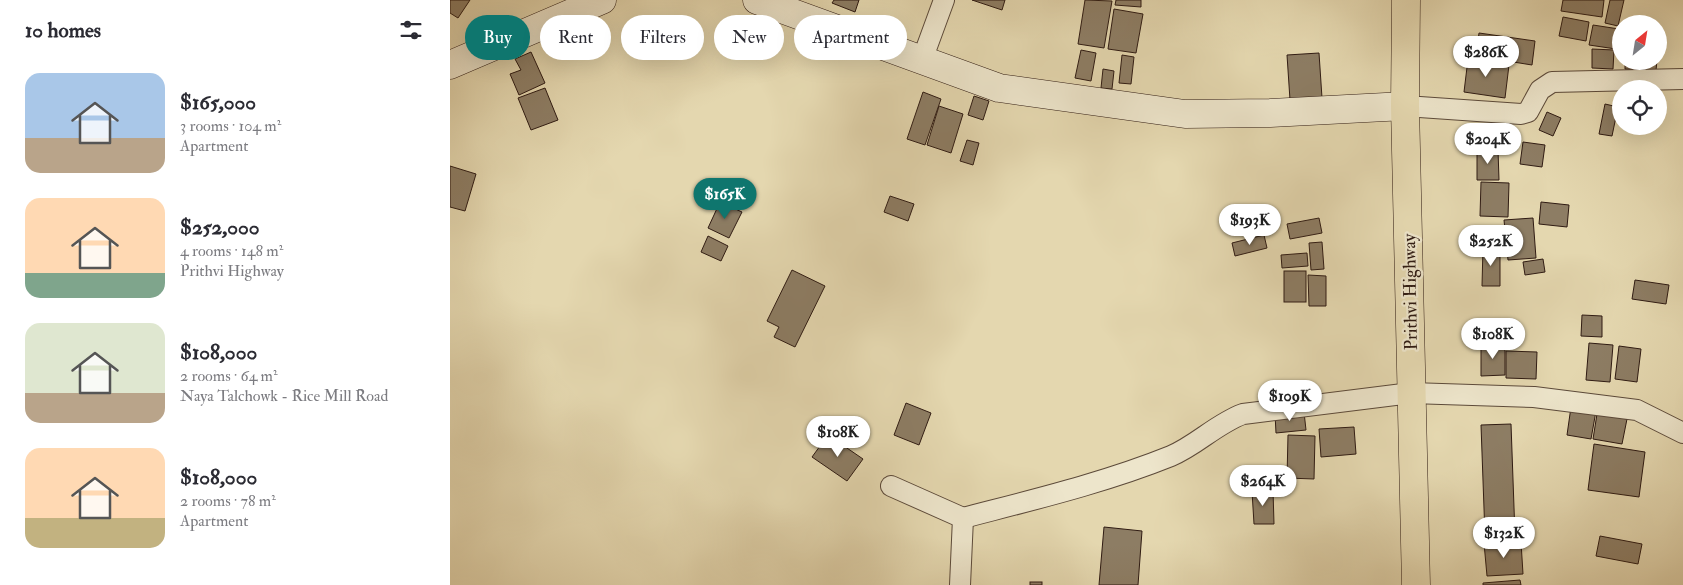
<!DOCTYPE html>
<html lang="en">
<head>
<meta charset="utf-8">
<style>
  body { margin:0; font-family:"IM FELL Double Pica",serif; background:#f7f7f7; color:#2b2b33; height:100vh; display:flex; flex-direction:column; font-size:19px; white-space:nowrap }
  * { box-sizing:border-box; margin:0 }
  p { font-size:16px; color:#7c7c81 }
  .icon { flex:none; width:28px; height:28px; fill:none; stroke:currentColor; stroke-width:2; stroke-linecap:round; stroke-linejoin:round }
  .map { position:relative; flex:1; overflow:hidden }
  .panel { display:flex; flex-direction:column; background:#fff; width:450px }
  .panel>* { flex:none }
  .top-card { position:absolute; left:15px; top:15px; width:475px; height:45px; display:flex; gap:10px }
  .needle { width:32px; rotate:30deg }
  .controls { position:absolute; left:1162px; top:15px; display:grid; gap:10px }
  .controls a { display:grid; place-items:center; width:55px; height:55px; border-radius:50%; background:#fff; box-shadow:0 5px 20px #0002; font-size:25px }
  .price { position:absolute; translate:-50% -42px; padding:0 11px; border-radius:18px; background:#fff; color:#222; font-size:16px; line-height:32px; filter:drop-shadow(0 1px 2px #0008) }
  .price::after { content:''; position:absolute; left:50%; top:30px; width:15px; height:11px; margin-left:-8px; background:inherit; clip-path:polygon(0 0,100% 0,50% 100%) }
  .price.selected { background:#0f766e; color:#fff }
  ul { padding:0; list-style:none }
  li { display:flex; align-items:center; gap:15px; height:125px; padding:0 25px }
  li span { display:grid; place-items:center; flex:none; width:140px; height:100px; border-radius:15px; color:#555 }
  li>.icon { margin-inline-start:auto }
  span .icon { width:60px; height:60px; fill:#fffc; stroke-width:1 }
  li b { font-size:21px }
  h2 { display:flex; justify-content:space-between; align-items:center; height:60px; padding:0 25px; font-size:21px }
  .tag { padding:0 18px; border-radius:22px; background:#fff; box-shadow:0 5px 20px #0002; font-size:18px; line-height:45px }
  .tag.selected { background:#0f766e; color:#fff }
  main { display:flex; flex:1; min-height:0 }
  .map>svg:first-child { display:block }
  .building { fill:#8d7d64; stroke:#2f1b13 }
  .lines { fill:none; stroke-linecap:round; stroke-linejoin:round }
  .minor-casing { stroke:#5c4a3a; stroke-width:22 }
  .secondary-casing { stroke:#2f1b13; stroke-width:29 }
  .trunk-casing { stroke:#2f1b13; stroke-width:29 }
  .minor { stroke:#ede5cb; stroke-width:20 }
  .secondary { stroke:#ede5cb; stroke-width:28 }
  .trunk { stroke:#e4d7af; stroke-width:28 }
  .labels { text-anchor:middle; stroke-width:4.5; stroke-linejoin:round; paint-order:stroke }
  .street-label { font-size:18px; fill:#2f1b13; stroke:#ede5cb }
</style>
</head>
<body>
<main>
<section class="panel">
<h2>10 homes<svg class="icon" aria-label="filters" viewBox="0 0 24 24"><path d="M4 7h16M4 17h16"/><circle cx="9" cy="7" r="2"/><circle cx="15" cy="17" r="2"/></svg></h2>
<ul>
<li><span style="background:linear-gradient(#a9c7e8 65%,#b9a48a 0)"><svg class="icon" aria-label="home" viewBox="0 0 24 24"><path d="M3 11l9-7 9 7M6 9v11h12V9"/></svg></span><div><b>$165,000</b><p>3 rooms · 104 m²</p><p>Apartment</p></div></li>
<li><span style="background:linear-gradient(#ffd9b3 75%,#7fa58c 0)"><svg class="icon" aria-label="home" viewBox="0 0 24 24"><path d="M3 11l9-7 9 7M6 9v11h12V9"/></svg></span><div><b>$252,000</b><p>4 rooms · 148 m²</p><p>Prithvi Highway</p></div></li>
<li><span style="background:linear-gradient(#dfe7d0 70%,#b9a48a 0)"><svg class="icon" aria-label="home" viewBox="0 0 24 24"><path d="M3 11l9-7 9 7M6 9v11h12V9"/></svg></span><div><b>$108,000</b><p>2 rooms · 64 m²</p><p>Naya Talchowk - Rice Mill Road</p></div></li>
<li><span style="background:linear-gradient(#ffd9b3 70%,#c2b280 0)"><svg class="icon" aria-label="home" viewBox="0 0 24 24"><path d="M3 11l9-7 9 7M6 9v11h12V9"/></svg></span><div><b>$108,000</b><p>2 rooms · 78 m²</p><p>Apartment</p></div></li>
</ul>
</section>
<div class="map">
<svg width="1233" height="585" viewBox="0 0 1233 585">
  <rect width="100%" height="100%" fill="#e4d7af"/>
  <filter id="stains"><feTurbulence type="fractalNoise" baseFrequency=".004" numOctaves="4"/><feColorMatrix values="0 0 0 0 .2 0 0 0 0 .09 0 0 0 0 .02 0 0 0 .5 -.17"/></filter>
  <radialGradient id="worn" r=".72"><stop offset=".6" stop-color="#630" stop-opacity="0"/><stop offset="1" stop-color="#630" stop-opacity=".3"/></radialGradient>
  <!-- building -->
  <g class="building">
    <path d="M0,0H20L8,18L0,13Z"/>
    <path d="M384,0H409L405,12L382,3Z"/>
    <path d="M522,0H555L552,10Z"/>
    <path d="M635,0L662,1L654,48L628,44Z"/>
    <path d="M666,0H691V7L665,5Z"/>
    <path d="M1113,0H1154L1152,17L1111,11Z"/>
    <path d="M1160,0H1174L1168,26L1155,23Z"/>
    <path d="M664,9L693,14L686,53L658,49Z"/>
    <path d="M1113,17L1139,22L1136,41L1109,36Z"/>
    <path d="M1143,25L1169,29L1166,49L1139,45Z"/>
    <path d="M1029,33L1085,41L1082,65L1026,56Z"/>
    <path d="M1142,49L1164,50L1163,69L1142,68Z"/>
    <path d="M631,50L646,53L641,81L625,78Z"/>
    <path d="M81,52L95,83L69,95L60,74L71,70L65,59Z"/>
    <path d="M869,53L872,98L840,100L837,55Z"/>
    <path d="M672,55L684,57L681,84L669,83Z"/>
    <path d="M1018,59L1059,65L1055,98L1014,92Z"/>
    <path d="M1175,61H1207L1206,70L1175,69Z"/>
    <path d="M653,69L664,71L662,89L651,88Z"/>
    <path d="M95,88L108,120L81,130L68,98Z"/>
    <path d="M473,92L491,99L475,145L457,139Z"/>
    <path d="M524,96L539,101L533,120L518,115Z"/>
    <path d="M1155,104L1168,107L1162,136L1149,134Z"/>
    <path d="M489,106L513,114L501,153L477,145Z"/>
    <path d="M1097,112L1111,118L1103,136L1089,130Z"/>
    <path d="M517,140L529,143L523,165L510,161Z"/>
    <path d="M1073,142L1095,145L1092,167L1070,164Z"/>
    <path d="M1027,150H1048L1049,180H1027Z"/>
    <path d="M0,166L26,174L15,211L0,207Z"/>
    <path d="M1031,182L1059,183L1058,217L1030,216Z"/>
    <path d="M440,196L464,204L458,221L434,212Z"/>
    <path d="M270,202L292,212L279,238L258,228Z"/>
    <path d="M1091,202L1119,205L1117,227L1089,224Z"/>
    <path d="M869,218L872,233L840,239L837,224Z"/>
    <path d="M1083,218L1086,258L1058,260L1054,220Z"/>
    <path d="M814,235L817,248L785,256L782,243Z"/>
    <path d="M258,236L278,246L271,261L251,252Z"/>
    <path d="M872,242L874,269L861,270L859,243Z"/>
    <path d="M1033,247L1050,248V286H1032Z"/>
    <path d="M857,253L858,266L832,268L831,255Z"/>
    <path d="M1093,259L1095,272L1075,275L1073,262Z"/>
    <path d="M342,270L375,286L345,347L324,337L329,327L317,321Z"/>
    <rect x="834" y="271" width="22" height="31"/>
    <path d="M858,275L876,276V306H859Z"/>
    <path d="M1185,280L1219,285L1216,304L1182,299Z"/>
    <path d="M1132,315L1152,316V337L1131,336Z"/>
    <path d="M1139,343L1163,345L1160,382L1136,380Z"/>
    <path d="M1031,345H1055V375L1031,376Z"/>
    <path d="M1169,346L1191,349L1187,382L1165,379Z"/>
    <path d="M1056,351L1087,352L1086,379L1056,378Z"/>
    <path d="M456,403L481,413L469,445L444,435Z"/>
    <path d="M1121,407L1146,411L1141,439L1117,435Z"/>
    <path d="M854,412L856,430L826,433L825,414Z"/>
    <path d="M1147,414L1177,419L1172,444L1143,439Z"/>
    <path d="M1061,424L1065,535L1035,536L1031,425Z"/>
    <path d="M904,427L906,454L871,457L869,429Z"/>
    <path d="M378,435L413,459L397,481L362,457Z"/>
    <path d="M838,435L865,436L864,479L837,478Z"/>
    <path d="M1144,444L1195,452L1189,497L1138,490Z"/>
    <path d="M823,490L824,524H804L802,491Z"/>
    <path d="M654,527L692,531L688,585H649Z"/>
    <path d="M1150,536L1192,544L1188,564L1146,556Z"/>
    <path d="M1071,542L1073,574L1037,576L1034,543Z"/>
    <path d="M1070,580L1071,585H1033V583Z"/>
    <rect x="580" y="582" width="12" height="3"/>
  </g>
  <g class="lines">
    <defs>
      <g id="minor">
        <path d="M472,60L494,0"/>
        <path d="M955,106L1071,114L1078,112L1090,90L1102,82L1233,79"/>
        <path d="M441,486L513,518L510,585"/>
        <path d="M513,518C582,500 654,483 721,456C747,445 766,424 793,414L961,393L1084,397L1187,410L1233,433"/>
      </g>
      <g id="secondary">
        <path d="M307,0L549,88L735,114L820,113L955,106"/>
        <path d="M0,65L152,0"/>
      </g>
      <path id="trunk" d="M956,0L955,106L966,585"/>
    </defs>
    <!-- minor casing -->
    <use href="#minor" class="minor-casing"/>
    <!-- secondary casing -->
    <use href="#secondary" class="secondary-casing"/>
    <!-- trunk casing -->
    <use href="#trunk" class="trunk-casing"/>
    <!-- minor -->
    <use href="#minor" class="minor"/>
    <!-- secondary -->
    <use href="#secondary" class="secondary"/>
    <!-- trunk -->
    <use href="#trunk" class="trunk"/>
  </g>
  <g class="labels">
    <!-- street labels -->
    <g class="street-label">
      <text transform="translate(960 292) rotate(-91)" y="6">Prithvi Highway</text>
    </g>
  </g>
  <rect width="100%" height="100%" filter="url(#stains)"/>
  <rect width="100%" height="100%" fill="url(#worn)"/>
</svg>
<div class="controls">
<a><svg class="needle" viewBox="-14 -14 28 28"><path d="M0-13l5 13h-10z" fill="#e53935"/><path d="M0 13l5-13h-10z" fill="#7c7c81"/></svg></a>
<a><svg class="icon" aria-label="locate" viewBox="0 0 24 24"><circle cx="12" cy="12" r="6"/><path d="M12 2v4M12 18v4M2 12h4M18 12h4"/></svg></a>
</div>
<b class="price" style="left:1036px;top:78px">$286K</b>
<b class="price" style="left:1038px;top:165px">$204K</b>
<b class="price selected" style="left:275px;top:220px">$165K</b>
<b class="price" style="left:800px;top:246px">$193K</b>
<b class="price" style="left:1041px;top:267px">$252K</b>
<b class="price" style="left:1043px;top:360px">$108K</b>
<b class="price" style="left:840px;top:422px">$109K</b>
<b class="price" style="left:388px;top:458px">$108K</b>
<b class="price" style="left:813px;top:507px">$264K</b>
<b class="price" style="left:1054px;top:559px">$132K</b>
<div class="top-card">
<a class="tag selected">Buy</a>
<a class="tag">Rent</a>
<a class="tag">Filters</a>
<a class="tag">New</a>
<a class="tag">Apartment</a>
</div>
</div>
</main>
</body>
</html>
